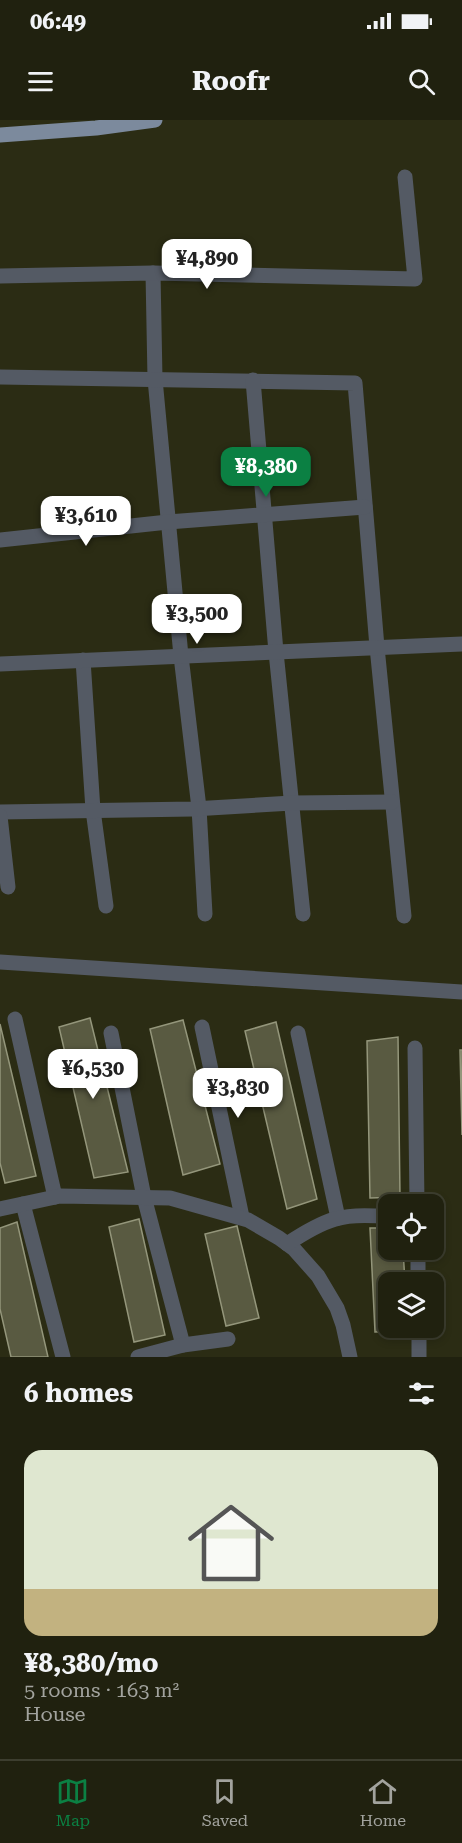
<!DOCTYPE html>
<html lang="en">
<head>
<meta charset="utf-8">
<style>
  body { margin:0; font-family:"Roboto Serif",serif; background:#2d2e1d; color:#f1f3f6; height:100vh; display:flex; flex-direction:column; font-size:22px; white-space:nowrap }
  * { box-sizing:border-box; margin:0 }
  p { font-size:20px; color:#a2a39e }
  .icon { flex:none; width:33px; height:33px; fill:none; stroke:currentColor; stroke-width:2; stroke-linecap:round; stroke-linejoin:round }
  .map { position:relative; height:1237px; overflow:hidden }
  .details { display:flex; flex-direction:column; background:#20210f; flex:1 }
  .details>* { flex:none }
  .tools { position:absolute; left:378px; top:1074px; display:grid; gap:12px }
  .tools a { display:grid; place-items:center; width:66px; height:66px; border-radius:12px; background:#20210f; box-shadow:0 3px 9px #0003,0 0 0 2px #3d3e2f; font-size:30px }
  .price { position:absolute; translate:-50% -51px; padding:0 14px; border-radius:12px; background:#fff; color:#222; font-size:20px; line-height:39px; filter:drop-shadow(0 2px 3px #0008) }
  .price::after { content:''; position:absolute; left:50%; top:36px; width:18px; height:14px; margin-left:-9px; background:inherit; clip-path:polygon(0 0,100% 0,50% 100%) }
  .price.current { background:#0b8043; color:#fff }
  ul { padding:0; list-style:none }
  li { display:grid; align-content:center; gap:12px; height:318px; padding:0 24px }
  li span { display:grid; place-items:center; height:186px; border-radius:18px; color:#555 }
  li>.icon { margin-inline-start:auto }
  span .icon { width:108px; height:108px; fill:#fffc; stroke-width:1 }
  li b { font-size:26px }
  h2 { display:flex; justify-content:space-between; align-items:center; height:72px; padding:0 24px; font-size:26px }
  .status { display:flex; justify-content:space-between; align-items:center; height:42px; padding:0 30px; background:#20210f; direction:ltr }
  .status svg { height:16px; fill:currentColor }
  header { display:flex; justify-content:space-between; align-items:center; height:78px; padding:0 24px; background:#20210f; font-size:27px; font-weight:700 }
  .menu { display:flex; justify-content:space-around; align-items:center; height:84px; border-top:2px solid #3d3e2f; background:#20210f; font-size:16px; color:#a2a39e }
  .menu a { display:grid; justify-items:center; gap:3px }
  .menu .current { color:#0b8043 }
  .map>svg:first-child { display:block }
  .building { fill:#595a41; stroke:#94967b; stroke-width:1.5 }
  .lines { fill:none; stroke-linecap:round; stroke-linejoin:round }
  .minor { stroke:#545a64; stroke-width:15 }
  .primary { stroke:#7c8a9d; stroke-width:15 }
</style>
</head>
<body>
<div class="status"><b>06:49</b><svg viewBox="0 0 49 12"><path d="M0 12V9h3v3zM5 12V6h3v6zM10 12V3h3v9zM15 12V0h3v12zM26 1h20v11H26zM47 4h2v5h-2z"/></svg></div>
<header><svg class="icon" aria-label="menu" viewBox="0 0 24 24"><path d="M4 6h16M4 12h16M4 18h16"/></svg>Roofr<svg class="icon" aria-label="search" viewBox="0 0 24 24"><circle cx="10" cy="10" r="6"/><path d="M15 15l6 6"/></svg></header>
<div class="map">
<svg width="462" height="1237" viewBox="0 0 462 1237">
  <rect width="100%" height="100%" fill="#2b2c14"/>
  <!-- building -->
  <g class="building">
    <path d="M90,898L128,1052L94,1058L59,907Z"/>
    <path d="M183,900L220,1044L183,1055L150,909Z"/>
    <path d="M276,902L317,1079L287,1089L245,911Z"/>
    <path d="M0,904L36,1056L5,1063L0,1043Z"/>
    <path d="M398,917L400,1077L370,1078L367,921Z"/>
    <path d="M460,930H462V1015Z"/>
    <path d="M139,1099L165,1215L134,1222L109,1107Z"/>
    <path d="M17,1102L48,1237H11L0,1189V1108Z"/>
    <path d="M237,1106L259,1198L226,1206L205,1114Z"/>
    <path d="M370,1108H388V1130H403L405,1162H388V1208H406V1211L375,1212Z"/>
  </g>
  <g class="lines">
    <!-- minor -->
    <g class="minor">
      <path d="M153,153L155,259L181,536L199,688L205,794"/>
      <path d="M0,156L153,153L415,159L405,57"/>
      <path d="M0,257L355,263L377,527L404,796"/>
      <path d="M253,260L276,532L303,794"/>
      <path d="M0,420L168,402L365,387"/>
      <path d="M83,540L93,690L106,786"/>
      <path d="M0,544L462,524"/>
      <path d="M0,692L193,689L292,683L392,682"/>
      <path d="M0,696L8,767"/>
      <path d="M0,842L462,872"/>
      <path d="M15,899L55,1077"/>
      <path d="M202,907L242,1097"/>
      <path d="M111,913L144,1077L183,1225"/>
      <path d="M298,913L338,1098"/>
      <path d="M415,928L417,1084"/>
      <path d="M23,1084L63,1237"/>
      <path d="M0,1089L60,1076L170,1078L248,1100L279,1118L294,1129L318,1156L337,1188L343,1205L350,1237"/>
      <path d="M287,1124C325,1099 342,1092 388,1097"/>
      <path d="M418,1130V1162"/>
      <path d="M419,1208V1237"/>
      <path d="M138,1237L183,1225L228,1219"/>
    </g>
    <!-- primary -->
    <path class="primary" d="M0,15L96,8L155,0"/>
  </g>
</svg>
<div class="tools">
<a><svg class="icon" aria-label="locate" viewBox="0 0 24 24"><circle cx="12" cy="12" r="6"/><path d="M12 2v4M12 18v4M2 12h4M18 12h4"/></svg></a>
<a><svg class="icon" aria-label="layers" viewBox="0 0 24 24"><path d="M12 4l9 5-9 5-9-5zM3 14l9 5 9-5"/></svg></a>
</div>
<b class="price" style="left:207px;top:170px">¥4,890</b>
<b class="price current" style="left:266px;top:378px">¥8,380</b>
<b class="price" style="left:86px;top:427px">¥3,610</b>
<b class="price" style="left:197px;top:525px">¥3,500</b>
<b class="price" style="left:93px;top:980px">¥6,530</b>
<b class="price" style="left:238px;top:999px">¥3,830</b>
</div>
<section class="details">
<h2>6 homes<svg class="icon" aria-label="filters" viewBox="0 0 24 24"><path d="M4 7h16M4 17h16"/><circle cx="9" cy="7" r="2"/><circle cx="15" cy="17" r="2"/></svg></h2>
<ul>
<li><span style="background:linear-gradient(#dfe7d0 75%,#c2b280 0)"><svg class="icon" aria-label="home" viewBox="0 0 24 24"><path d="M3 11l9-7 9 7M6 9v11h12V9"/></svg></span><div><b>¥8,380/mo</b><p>5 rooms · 163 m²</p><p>House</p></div></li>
</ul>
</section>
<nav class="menu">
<a class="current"><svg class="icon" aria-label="map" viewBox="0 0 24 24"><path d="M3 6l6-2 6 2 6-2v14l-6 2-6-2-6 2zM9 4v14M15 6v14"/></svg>Map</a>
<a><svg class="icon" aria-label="saved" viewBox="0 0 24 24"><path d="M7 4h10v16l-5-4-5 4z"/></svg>Saved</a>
<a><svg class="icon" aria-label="home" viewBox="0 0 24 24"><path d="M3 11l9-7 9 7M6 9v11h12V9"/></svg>Home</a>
</nav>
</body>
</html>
